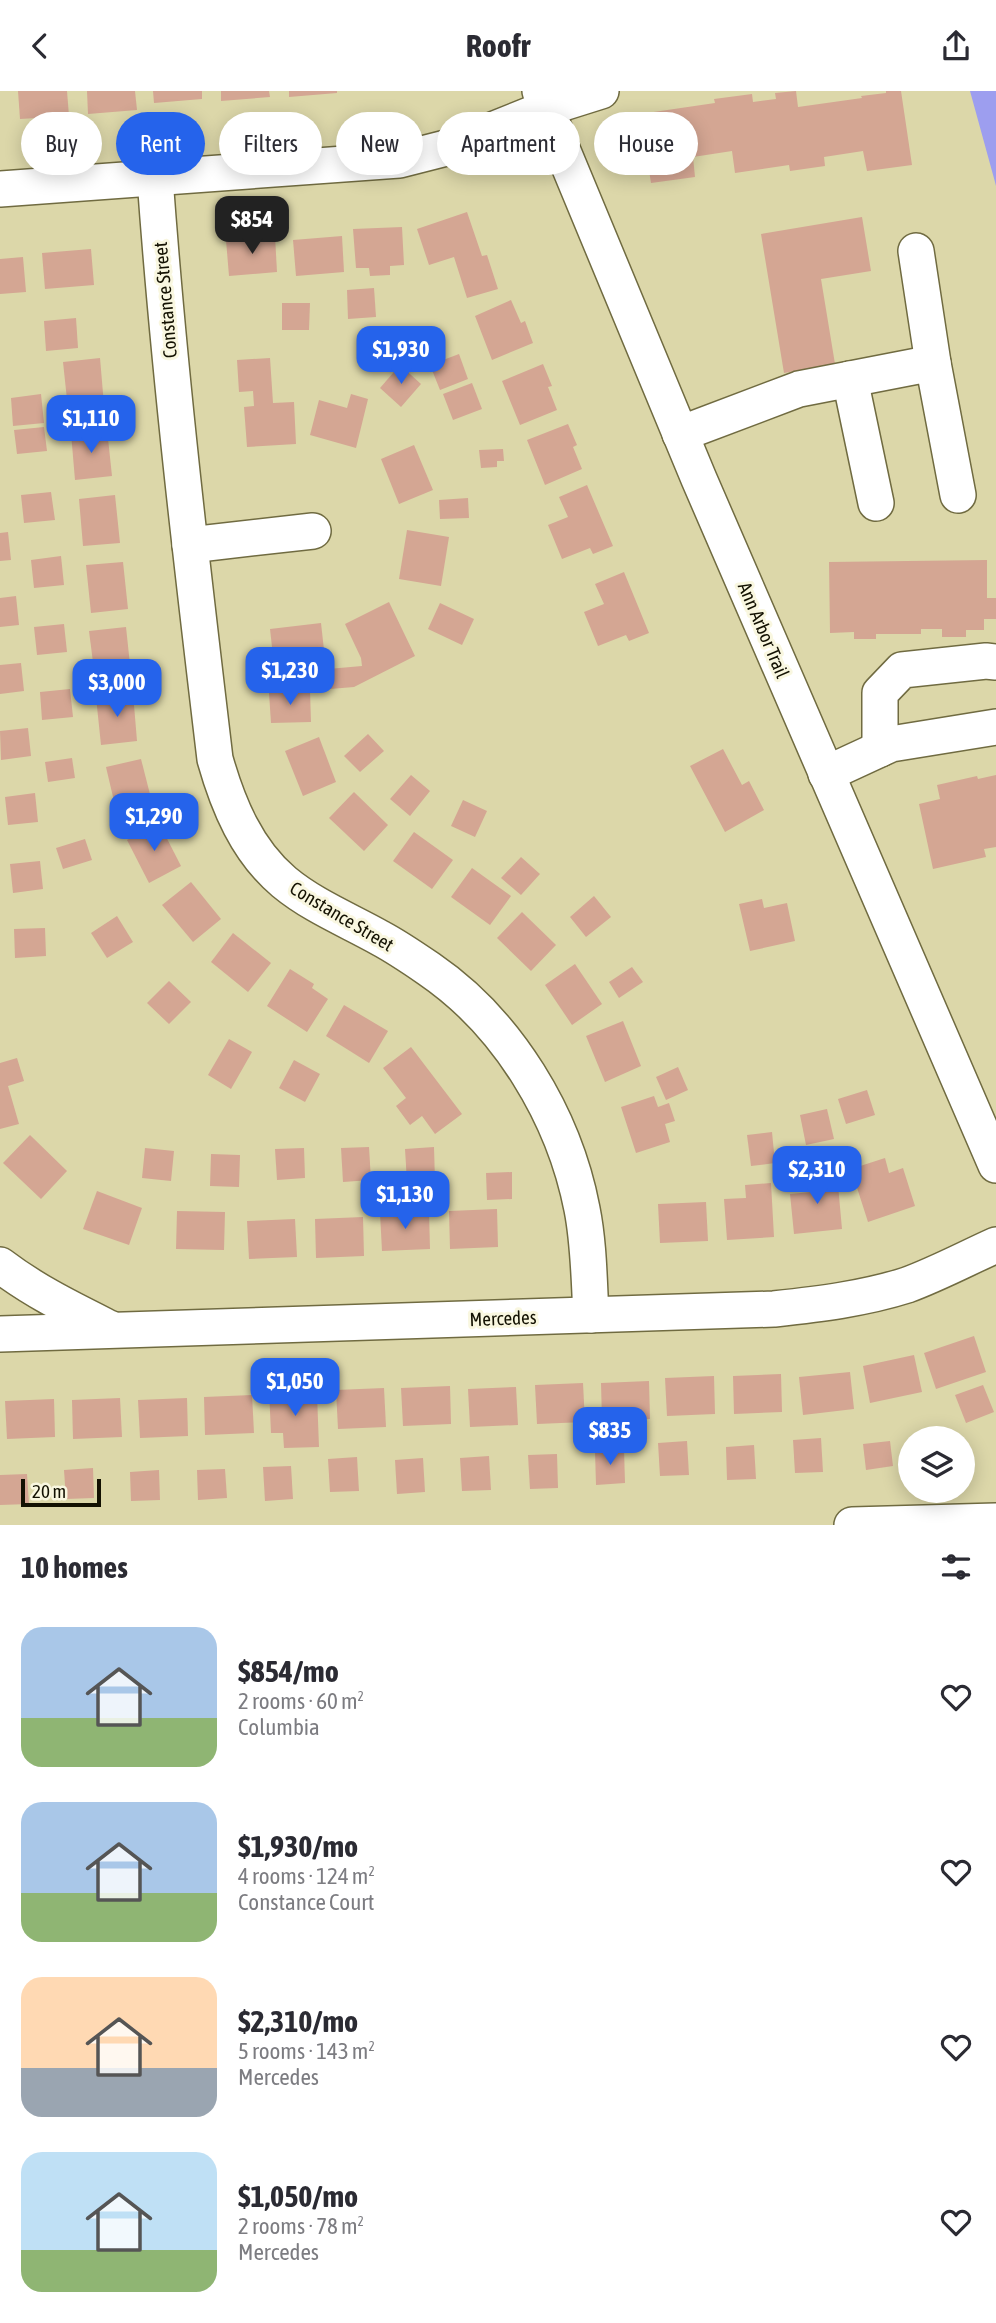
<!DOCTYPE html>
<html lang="en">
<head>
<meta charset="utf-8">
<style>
  body { margin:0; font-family:"Asap Condensed",sans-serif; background:#f7f7f7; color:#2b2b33; height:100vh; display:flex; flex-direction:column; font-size:26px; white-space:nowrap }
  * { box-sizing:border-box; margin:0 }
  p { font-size:23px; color:#7c7c81 }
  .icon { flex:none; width:38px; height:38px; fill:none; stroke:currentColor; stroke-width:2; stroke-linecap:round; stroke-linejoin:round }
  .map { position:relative; height:1434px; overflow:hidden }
  .drawer { display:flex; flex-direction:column; background:#fff; flex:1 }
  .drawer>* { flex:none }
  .banner { position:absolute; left:21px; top:21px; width:956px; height:63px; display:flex; gap:14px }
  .buttons { position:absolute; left:898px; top:1335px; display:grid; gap:14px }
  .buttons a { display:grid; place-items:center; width:77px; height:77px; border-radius:50%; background:#fff; box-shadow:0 4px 18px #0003; font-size:35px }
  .scale { position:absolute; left:21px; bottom:18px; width:80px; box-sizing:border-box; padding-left:7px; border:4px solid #131102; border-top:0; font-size:19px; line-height:24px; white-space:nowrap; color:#131102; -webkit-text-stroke:5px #f9f7e0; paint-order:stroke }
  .price { position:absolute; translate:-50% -60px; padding:0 16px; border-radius:14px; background:#2563eb; color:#fff; font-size:23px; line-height:46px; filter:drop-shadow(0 2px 4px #0008) }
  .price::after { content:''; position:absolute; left:50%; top:42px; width:21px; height:16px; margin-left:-10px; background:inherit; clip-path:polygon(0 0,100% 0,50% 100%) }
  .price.on { background:#222; color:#fff }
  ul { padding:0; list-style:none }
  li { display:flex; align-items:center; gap:21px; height:175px; padding:0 21px }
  li span { display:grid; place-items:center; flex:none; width:196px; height:140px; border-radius:21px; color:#555 }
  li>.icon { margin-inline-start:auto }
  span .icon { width:84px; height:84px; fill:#fffc; stroke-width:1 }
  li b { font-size:30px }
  h2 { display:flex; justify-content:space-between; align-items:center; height:84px; padding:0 21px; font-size:30px }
  .pill { padding:0 24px; border-radius:32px; background:#fff; box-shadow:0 4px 18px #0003; font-size:24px; line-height:63px }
  .pill.on { background:#2563eb; color:#fff }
  header { display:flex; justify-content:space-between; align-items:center; height:91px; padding:0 21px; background:#fff; font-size:32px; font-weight:700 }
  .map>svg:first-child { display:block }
  .green { fill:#9d9eef }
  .building { fill:#d4a693 }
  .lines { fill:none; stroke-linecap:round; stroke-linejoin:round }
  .minor-casing { stroke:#706b41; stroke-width:38 }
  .minor { stroke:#fff; stroke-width:35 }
  .labels { text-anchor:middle; stroke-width:6; stroke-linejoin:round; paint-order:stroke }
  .street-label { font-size:19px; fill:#131102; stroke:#f9f7e0 }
</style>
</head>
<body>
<header><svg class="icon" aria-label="back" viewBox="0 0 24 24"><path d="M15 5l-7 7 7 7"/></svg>Roofr<svg class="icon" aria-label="share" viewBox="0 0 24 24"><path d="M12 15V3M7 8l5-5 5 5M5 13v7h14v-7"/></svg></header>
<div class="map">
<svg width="996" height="1434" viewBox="0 0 996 1434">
  <rect width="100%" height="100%" fill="#dcd7a9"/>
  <!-- green -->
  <path class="green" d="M970,0H996V95L995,91Z"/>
  <!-- building -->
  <g class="building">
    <path d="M18,0H67L69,25L20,28Z"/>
    <path d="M87,0H135L137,19L88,23Z"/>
    <path d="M153,0H202V8L154,12Z"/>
    <path d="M221,0H269L270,6L221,10Z"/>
    <path d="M289,0H337V2L289,6Z"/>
    <path d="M796,0L798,16L862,7L861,5L886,2V0H901L912,74L867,80L863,60L824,66L825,75L790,80L789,74L735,82L732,60L693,66L695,86L651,92L640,23L715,12L714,8L752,3L753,11L776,8L775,2Z"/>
    <path d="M467,121L482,165L487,164L498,198L467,207L454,166L429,174L417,138Z"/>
    <path d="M862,126L871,180L821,188L835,273L784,282L761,143Z"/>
    <path d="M402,136L404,174L390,175V184L370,185L369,177H356L353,138Z"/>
    <path d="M275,145L277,181L229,185L226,149Z"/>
    <path d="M342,145L344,181L296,185L293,149Z"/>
    <path d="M91,158L94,194L45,198L42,162Z"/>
    <path d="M23,166L26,201L0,203V168Z"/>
    <path d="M374,197L376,226L348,228L347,199Z"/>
    <path d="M511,209L521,232L525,230L533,252L492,269L475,225Z"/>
    <path d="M282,212H310L309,239H282Z"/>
    <path d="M76,227L78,257L46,260L44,230Z"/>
    <path d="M459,263L468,288L440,299L430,274Z"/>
    <path d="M100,267L104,314L68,318L63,271Z"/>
    <path d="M270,267L273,312L294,311L296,353L247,356L244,316L254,315L253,300L239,301L237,269Z"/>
    <path d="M543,273L552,295L548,296L557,319L520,334L502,290Z"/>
    <path d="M400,274L421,293L401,316L380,297Z"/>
    <path d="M472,292L482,318L453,329L443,303Z"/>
    <path d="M41,303L44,332L13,335L11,307Z"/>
    <path d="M351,303L368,308L356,357L310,344L319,309L347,317Z"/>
    <path d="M568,333L577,354L573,356L582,378L545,394L527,349Z"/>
    <path d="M44,336L47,360L17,363L14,339Z"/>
    <path d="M107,338L112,385L75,389L71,342Z"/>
    <path d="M414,354L433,399L399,413L381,368Z"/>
    <path d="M503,358L504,370H497V376L481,377L479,359Z"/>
    <path d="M587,394L613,455L593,463L590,457L562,468L548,434L568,426L559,406Z"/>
    <path d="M51,401L55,429L24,432L21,404Z"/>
    <path d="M115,404L120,452L83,455L79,408Z"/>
    <path d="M468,407L469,427L440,428L439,409Z"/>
    <path d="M407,439L449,446L441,495L399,488Z"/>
    <path d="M8,441L11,469L0,470V442Z"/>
    <path d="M61,465L64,494L34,497L31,469Z"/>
    <path d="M987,469V507H996V528H984V539H966V546H942V538H921V543H876V548H854V541L830,542L829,471Z"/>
    <path d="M123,471L128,518L91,522L86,474Z"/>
    <path d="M624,481L649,542L629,550L626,544L598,555L584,521L604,513L595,493Z"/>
    <path d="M16,505L19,534L0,536V507Z"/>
    <path d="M389,511L415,565L354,596L330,598L328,578L362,575L361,567L345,533Z"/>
    <path d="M440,512L474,528L462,554L428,538Z"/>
    <path d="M321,532L325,568L274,574L270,538Z"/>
    <path d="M64,533L67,561L37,564L34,536Z"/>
    <path d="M126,536L131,583L95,587L89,540Z"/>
    <path d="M21,572L24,600L0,603V574Z"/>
    <path d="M70,598L73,626L42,629L40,601Z"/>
    <path d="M310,600L311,631L271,632L269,602Z"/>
    <path d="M133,602L137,650L101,654L96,606Z"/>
    <path d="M28,637L31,665L1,669L0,640Z"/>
    <path d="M368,643L384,660L360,681L344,665Z"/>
    <path d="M319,646L336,691L303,705L285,660Z"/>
    <path d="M723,658L742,694L749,690L764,719L725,741L690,675Z"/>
    <path d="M72,667L75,687L48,691L45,671Z"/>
    <path d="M141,668L153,715L117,723L106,676Z"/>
    <path d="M411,684L430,700L410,725L390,708Z"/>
    <path d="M996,684V756L984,758L986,766L933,778L919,713L940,708L937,694L977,685L978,688Z"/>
    <path d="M354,701L388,734L364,760L329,727Z"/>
    <path d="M35,702L38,731L8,734L5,706Z"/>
    <path d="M463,709L487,720L475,746L451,735Z"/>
    <path d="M159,732L181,775L149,792L127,749Z"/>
    <path d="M414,741L453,769L432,798L393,770Z"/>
    <path d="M85,748L92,769L63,778L56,757Z"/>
    <path d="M521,766L540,783L521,804L501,787Z"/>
    <path d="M40,770L43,798L13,802L10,773Z"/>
    <path d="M472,777L511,805L490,834L451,806Z"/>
    <path d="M191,791L221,828L193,851L162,814Z"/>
    <path d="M594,805L611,826L586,846L570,826Z"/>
    <path d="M762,808L764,817L787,812L795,850L750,860L739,813Z"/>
    <path d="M522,821L556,854L531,880L497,847Z"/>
    <path d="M117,825L133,851L107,867L91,842Z"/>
    <path d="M45,837L46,865L15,867L14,838Z"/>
    <path d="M233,842L271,872L248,901L211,871Z"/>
    <path d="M575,873L602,913L572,934L545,894Z"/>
    <path d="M632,876L643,891L619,907L609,891Z"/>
    <path d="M290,878L314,893L312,897L328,908L307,941L267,915Z"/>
    <path d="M169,890L191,911L169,933L147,912Z"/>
    <path d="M344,914L388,940L369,972L326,945Z"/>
    <path d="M623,930L641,975L605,991L586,945Z"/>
    <path d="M229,948L252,961L231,998L208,984Z"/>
    <path d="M411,956L462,1023L435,1043L422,1025L410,1034L396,1015L406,1007L383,977Z"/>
    <path d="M17,967L24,990L8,995L19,1033L0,1038V972Z"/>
    <path d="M294,969L320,983L305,1011L279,997Z"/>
    <path d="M678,976L688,999L666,1009L656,986Z"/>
    <path d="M867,999L875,1024L846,1033L838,1008Z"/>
    <path d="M654,1005L658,1016L669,1012L675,1030L665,1033L670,1051L636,1062L621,1016Z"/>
    <path d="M827,1018L834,1048L806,1054L800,1024Z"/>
    <path d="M772,1041L775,1072L751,1075L747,1044Z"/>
    <path d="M30,1044L67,1080L41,1108L3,1072Z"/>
    <path d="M369,1056L371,1089L343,1091L341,1057Z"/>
    <path d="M434,1056L435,1090L407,1091L405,1058Z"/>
    <path d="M145,1057L174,1060L171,1090L142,1087Z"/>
    <path d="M304,1057L305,1087L277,1089L275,1058Z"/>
    <path d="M211,1063L240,1064L239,1096L210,1095Z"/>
    <path d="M885,1067L889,1082L903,1077L915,1115L868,1131L851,1078Z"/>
    <path d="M512,1081V1108L487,1109L486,1082Z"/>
    <path d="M837,1083L842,1138L794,1143L790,1103L811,1101L809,1086Z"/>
    <path d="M771,1092L774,1146L727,1149L724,1108L746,1107L745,1094Z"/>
    <path d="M97,1100L142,1117L129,1154L83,1138Z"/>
    <path d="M706,1111L708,1150L660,1152L658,1113Z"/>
    <path d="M497,1118L498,1156L450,1158L449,1120Z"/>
    <path d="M177,1120L225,1121L224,1159L176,1158Z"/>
    <path d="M429,1120L430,1158L382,1160L380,1122Z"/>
    <path d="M363,1126L364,1165L316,1167L315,1128Z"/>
    <path d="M295,1128L297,1166L249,1168L247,1130Z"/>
    <path d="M974,1245L986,1281L936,1298L924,1262Z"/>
    <path d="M914,1264L922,1301L870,1312L863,1275Z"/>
    <path d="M850,1281L854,1318L803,1324L799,1286Z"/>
    <path d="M781,1283L782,1321L734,1323L733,1285Z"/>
    <path d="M714,1285L715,1323L667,1325L665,1287Z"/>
    <path d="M649,1290L650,1328L602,1330L601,1292Z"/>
    <path d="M583,1292L585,1331L537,1333L535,1294Z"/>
    <path d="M983,1294L994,1321L966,1332L955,1304Z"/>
    <path d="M450,1295L451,1333L403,1335L401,1297Z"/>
    <path d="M516,1296L518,1334L470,1336L468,1298Z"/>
    <path d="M384,1297L386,1336L338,1338L336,1299Z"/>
    <path d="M293,1298L294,1304L317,1303L319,1356L284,1357L283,1342H271L269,1299Z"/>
    <path d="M252,1304L254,1342L205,1344L204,1306Z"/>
    <path d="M120,1307L122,1346L73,1348L72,1309Z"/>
    <path d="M187,1307L188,1345L140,1347L138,1309Z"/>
    <path d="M54,1308L55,1346L7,1348L5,1310Z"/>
    <path d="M821,1347L823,1381L795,1382L793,1349Z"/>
    <path d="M687,1350L689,1384L660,1385L658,1352Z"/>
    <path d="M890,1350L893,1375L866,1379L863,1353Z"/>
    <path d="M754,1354L756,1388L727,1389L726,1356Z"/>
    <path d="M624,1358L625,1392L596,1394L595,1360Z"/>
    <path d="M557,1363L558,1397L530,1398L528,1364Z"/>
    <path d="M489,1365L491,1399L462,1400L460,1367Z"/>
    <path d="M357,1366L359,1400L330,1401L328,1368Z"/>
    <path d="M423,1367L425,1401L397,1403L395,1369Z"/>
    <path d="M291,1375L293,1408L265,1410L263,1376Z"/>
    <path d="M93,1377L94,1407L66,1408L64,1379Z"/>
    <path d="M225,1378L227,1407L198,1409L197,1379Z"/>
    <path d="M159,1379L160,1409L131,1410L130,1381Z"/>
    <path d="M27,1383L29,1413L0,1414V1384Z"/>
  </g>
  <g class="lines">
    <defs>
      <g id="minor">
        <path d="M540,0L562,58L699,388L996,1074"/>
        <path d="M155,87C169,281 192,475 215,668C228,714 247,760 284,791C313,815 348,829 380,847C397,856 413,867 429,878C508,932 564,1025 582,1118C589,1153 589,1189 591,1224"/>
        <path d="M0,98L399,69L450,56L547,17L601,0"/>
        <path d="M916,160L933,272"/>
        <path d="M850,288L876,412"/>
        <path d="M680,343L799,298L933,272L958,404"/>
        <path d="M190,454L313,440"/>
        <path d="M880,658V602L902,579L986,570L996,571"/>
        <path d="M826,683L891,653L996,636"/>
        <path d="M0,1174C34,1200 71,1218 109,1237"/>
        <path d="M0,1243L774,1218C819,1213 863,1208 907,1194C937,1183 967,1167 996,1154"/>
        <path d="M852,1434L996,1430"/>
      </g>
    </defs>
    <!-- minor casing -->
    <use href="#minor" class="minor-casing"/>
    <!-- minor -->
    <use href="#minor" class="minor"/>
  </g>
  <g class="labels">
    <!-- street labels -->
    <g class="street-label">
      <text transform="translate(165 209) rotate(-95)" y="7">Constance Street</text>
      <text transform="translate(764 539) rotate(67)" y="7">Ann Arbor Trail</text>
      <text transform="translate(342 825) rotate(31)" y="7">Constance Street</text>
      <text transform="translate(503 1227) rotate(-2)" y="7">Mercedes</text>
    </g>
  </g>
</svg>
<div class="buttons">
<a><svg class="icon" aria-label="layers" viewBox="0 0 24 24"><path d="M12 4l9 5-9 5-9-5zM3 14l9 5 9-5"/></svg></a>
</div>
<div class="scale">20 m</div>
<b class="price on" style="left:252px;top:165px">$854</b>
<b class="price" style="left:401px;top:295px">$1,930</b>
<b class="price" style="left:91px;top:364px">$1,110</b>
<b class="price" style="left:290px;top:616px">$1,230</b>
<b class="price" style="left:117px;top:628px">$3,000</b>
<b class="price" style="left:154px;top:762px">$1,290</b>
<b class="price" style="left:817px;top:1115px">$2,310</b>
<b class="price" style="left:405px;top:1140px">$1,130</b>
<b class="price" style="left:295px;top:1327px">$1,050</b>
<b class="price" style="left:610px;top:1376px">$835</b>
<div class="banner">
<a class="pill">Buy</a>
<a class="pill on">Rent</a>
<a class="pill">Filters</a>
<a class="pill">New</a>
<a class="pill">Apartment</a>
<a class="pill">House</a>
</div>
</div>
<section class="drawer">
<h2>10 homes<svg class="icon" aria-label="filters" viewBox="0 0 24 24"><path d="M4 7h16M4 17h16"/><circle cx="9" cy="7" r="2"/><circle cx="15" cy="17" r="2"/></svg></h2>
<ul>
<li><span style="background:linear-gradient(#a9c7e8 65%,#8fb573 0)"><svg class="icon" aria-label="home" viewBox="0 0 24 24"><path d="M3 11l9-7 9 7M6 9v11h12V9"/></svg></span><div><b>$854/mo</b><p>2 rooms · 60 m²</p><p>Columbia</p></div><svg class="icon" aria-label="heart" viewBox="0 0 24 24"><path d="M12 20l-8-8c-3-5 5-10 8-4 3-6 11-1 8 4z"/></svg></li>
<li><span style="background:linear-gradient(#a9c7e8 65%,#8fb573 0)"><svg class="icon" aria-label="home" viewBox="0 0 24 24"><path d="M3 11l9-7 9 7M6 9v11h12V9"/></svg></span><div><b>$1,930/mo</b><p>4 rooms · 124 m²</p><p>Constance Court</p></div><svg class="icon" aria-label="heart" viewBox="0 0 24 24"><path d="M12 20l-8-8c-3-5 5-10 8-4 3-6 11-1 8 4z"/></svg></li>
<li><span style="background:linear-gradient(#ffd9b3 65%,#9aa5b1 0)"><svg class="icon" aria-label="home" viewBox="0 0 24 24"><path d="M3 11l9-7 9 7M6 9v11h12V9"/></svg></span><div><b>$2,310/mo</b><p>5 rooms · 143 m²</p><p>Mercedes</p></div><svg class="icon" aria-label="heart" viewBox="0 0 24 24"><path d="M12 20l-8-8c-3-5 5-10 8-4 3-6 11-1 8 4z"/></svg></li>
<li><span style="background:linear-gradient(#bfe0f5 70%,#8fb573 0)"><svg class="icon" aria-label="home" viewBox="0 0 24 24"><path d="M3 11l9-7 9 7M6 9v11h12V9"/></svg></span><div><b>$1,050/mo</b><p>2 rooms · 78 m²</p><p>Mercedes</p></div><svg class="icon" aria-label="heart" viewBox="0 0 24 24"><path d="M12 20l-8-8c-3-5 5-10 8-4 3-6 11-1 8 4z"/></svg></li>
</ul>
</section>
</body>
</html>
